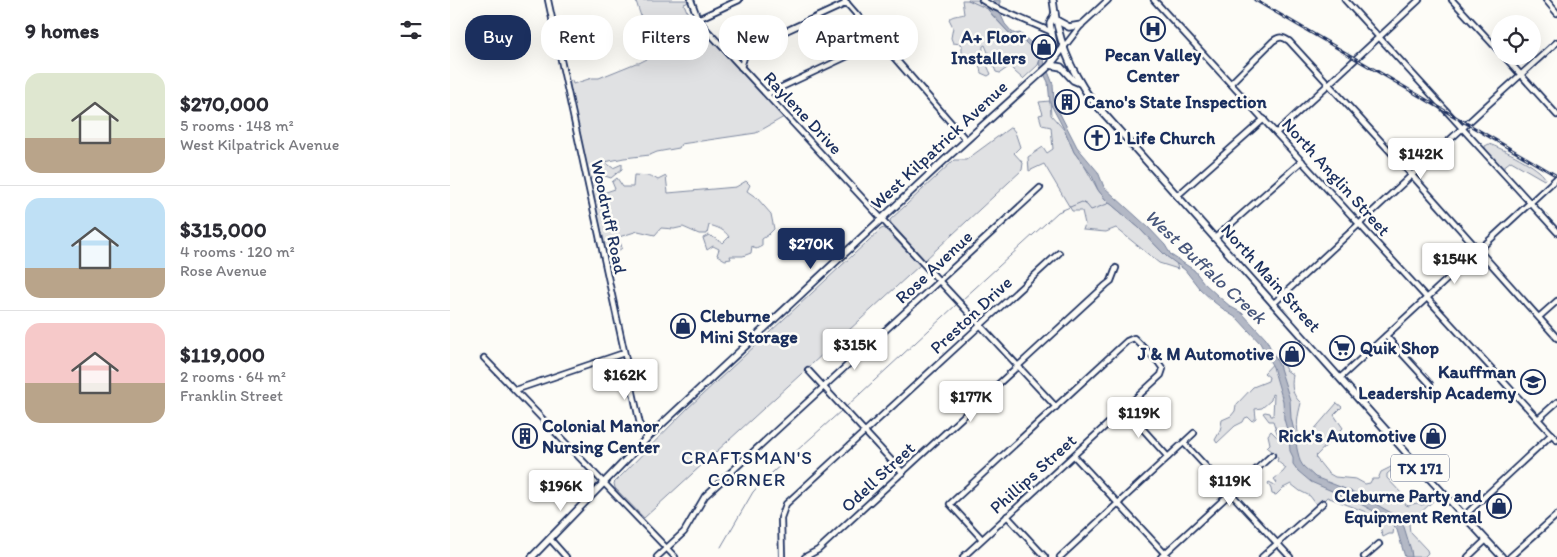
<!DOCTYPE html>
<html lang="en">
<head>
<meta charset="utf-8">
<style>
  body { margin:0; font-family:Itim,sans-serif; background:#f2f2f3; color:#2b2b33; height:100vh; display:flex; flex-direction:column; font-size:19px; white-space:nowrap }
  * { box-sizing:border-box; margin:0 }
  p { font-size:16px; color:#7c7c81 }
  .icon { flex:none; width:28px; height:28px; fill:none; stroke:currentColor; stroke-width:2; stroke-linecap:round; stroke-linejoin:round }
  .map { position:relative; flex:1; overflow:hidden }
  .drawer { display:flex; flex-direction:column; background:#fff; width:450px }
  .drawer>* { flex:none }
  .hud { position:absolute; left:15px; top:15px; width:475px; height:45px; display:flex; gap:10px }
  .controls { position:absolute; left:1041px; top:15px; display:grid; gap:10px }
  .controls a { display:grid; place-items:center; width:50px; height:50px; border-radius:50%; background:#fff; box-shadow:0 5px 20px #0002; font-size:25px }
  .price { position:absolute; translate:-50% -42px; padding:0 11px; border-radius:5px; background:#fff; color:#222; font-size:16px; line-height:32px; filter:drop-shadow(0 1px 2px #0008) }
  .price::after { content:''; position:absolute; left:50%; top:30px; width:15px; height:11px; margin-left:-8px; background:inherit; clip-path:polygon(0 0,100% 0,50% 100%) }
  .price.active { background:#1b2f5e; color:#fff }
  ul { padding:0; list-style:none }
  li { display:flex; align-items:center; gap:15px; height:125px; padding:0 25px }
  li+li { border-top:1px solid #e1e1e2 }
  li span { display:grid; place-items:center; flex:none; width:140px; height:100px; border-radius:15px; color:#555 }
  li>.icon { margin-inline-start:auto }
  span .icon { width:60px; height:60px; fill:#fffc; stroke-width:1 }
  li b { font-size:21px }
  h2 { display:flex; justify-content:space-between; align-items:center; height:60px; padding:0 25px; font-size:21px }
  .chip { padding:0 18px; border-radius:20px; background:#fff; box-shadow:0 5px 20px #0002; font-size:18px; line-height:45px }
  .chip.active { background:#1b2f5e; color:#fff }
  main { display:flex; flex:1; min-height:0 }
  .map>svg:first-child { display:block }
  .green { fill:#e0e1e3; stroke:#7e88a0 }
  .water { fill:#b3b8c5; stroke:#76819c }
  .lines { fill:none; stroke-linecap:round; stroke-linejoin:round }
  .stream { stroke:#76819c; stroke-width:1 }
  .minor-casing { stroke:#1b2f5e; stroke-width:8 }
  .major-casing { stroke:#1b2f5e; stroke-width:9 }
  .minor { stroke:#fdfcf7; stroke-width:4.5 }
  .major { stroke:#fdfcf7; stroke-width:5.5 }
  .rail-casing { stroke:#1b2f5e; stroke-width:3 }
  .rail { stroke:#fdfcf7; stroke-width:1; stroke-dasharray:4; stroke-linecap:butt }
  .labels { text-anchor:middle; stroke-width:5; stroke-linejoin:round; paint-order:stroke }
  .shield { fill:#fdfcf7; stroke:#5f6c8c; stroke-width:1 }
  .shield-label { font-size:16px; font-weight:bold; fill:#1b2f5e }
  .poi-label { font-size:18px; font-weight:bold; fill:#1b2f5e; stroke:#fdfcf7; text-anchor:end }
  .street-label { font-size:18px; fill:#1b2f5e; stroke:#fdfcf7 }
  .water-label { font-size:19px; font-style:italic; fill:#49587d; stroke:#fdfcf7 }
  .neighbourhood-label { font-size:19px; letter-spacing:1px; fill:#1b2f5e; stroke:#fdfcf7 }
</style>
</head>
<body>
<main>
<section class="drawer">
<h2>9 homes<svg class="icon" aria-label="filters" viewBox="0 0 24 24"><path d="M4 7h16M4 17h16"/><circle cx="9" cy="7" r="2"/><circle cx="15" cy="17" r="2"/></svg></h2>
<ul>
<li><span style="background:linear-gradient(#dfe7d0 65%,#b9a48a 0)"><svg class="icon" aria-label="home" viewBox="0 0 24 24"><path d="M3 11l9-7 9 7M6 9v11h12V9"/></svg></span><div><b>$270,000</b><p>5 rooms · 148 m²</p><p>West Kilpatrick Avenue</p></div></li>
<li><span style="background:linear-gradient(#bfe0f5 70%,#b9a48a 0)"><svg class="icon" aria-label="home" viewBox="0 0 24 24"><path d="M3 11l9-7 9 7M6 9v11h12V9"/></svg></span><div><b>$315,000</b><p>4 rooms · 120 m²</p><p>Rose Avenue</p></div></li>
<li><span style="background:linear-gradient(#f6c9c9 60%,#b9a48a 0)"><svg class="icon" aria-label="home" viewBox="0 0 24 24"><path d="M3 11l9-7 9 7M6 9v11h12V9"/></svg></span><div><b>$119,000</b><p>2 rooms · 64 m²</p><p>Franklin Street</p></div></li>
</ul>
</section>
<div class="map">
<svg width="1107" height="557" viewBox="0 0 1107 557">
  <rect width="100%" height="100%" fill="#fdfcf7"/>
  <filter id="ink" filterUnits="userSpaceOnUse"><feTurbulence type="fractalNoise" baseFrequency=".02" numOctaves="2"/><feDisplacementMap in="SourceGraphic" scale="10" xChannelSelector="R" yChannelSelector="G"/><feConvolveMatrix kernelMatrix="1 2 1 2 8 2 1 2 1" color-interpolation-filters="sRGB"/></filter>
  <g filter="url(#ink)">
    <!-- green -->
    <g class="green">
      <path d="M188,0H238L239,2L234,4L240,19L253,37L256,34L334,117L306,133L231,144L229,148L207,152L200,155L174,158L155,162L163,168L172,164V169L161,178L152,175L146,182L147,191L153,193L165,189L162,182L167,178L173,187H183L184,175L201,176L208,180L216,176L218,193L286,187L296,181L300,185L297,191L307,198L321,214L324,229L318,235L312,239V246L306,249L302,246L301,253L293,256H280L281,259L275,260L267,255L269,249L263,246L257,250L253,238L259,235L273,243L279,237C275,230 267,227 259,225L257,234H249L233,227L224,229L211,228L205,235L188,231L169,237L172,248L164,254L155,251L118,83L122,80L123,84L142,78H149L186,63H189L199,58L196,43L193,35L196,33C194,23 189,12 186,1Z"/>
      <path d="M512,0H528L538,6L542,15L561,35L575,41L585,50L590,59L588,65L573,79L564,71L560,66L550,73L546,72L535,45L533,46C532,56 537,65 541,74L538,76L531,73L528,57L524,55L520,60L517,61L512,52V45L511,44L503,43L501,38L503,27L499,19C503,15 508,16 514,14Z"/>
      <path d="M600,101L601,115L615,131L624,152L635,167L648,190L656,200L688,227L716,256L726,262L728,269L709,263L666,228L656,232L633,230L635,224L632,211H622L594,164L579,171L578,157L593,147L597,153L603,149L601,127L592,125L589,115L593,114L589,102Z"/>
      <path d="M561,127L565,132L570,147L564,153L573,163L572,170L475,260L441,223L440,220L504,160H516Z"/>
      <path d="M1039,144C1051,148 1090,167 1095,178L1094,180L1061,161L1052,168L1035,150V146Z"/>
      <path d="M434,228L470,265L194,518L165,488L164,483L238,408L431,229Z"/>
      <path d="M829,357L836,370L843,375C841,387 842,395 851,403C848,415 845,427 850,439L862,432L887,403L892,407L884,415L893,428L865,457L878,473L885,477L906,479L915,484L920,483L922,479H928L931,472L941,467L944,468L937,474V478L953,495L952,499L956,505L959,506L962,504L968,503L971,505L975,504V501L981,497L984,500L959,524L960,532L977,550L978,553L974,557H960L947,528L944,527L943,534H939L933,537L929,524L916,512L877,497L871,503L866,504L860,496L850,491L841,484L833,488L826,495L822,494L821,489L818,483L819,482L825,485L827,483L824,479L833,472L836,468L827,461L828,458L824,456L823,452L817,447L820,444L818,435L821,431L829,439L823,421H819L813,413L815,412L820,413L821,416H823L824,395L822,394L821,400L812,408L805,409L806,418L802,421L798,417L795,418L793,422L785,426L767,443L765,440L770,431L772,420L781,416L785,411L786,405L803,387L818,381L819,377L814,373Z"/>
    </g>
    <!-- water -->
    <path class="water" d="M543,0H550V13L555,24L562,32L565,34L570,33L575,37L591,54L603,84L604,102L627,147L648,172L654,187L699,228L715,245L721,255L744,270L754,283L768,296L781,307L792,313L816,339L829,365L840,400L841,418L845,435L847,449L850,461L853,466L865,477L908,494L945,515L954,527L961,550L962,557H955L947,530L940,520L905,501L861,482L848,471L843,464V457L840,451L839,437L834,419L833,401L823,367L810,343L788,319L777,312L764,302L749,288L735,270L716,256L688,227L656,200L648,190L642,176L624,152L615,131L600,103L598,82L589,64L590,59L588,54L575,42L561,35L538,10V6L544,7Z"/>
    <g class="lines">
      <!-- stream -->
      <g class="stream">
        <path d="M518,0L540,10"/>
        <path d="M512,300L608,212L632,202L637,205L641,210L660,203"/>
        <path d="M397,406L506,305"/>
        <path d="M271,547L303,492L314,480L391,411"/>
      </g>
      <defs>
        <g id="minor">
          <path d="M98,0L191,429L198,437"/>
          <path d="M241,0L248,19L254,27L606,407"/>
          <path d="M394,0L516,140"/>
          <path d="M532,0L542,6L602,32"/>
          <path d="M704,0L1107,440"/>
          <path d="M895,0L1107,232"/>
          <path d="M1002,0L1050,52"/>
          <path d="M1096,0L1107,13"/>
          <path d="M248,19L289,0"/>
          <path d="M614,47L631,25L658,0"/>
          <path d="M1054,56L1107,115"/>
          <path d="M291,67L295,54L301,47L397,3"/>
          <path d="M781,83L823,41C830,36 833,37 839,41L959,172L1107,338"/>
          <path d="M317,94L430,41"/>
          <path d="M826,133L969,0"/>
          <path d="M727,196L814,119"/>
          <path d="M765,238L852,161"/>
          <path d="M823,304L1033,109L1107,42"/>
          <path d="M1089,317L1107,301"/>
          <path d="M936,336L980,384"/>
          <path d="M34,358L225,557"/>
          <path d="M358,370L453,473"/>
          <path d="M890,378L1107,178"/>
          <path d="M65,390L174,353"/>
          <path d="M674,408L718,457"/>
          <path d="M1088,419L1107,402"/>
          <path d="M734,443L840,557"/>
          <path d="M624,456L718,557"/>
          <path d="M557,516L595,557"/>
          <path d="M1014,516L1102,434"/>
          <path d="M100,539L116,557"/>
          <path d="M207,557L234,532L255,496L590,188"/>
          <path d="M332,557L331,518L336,504L609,253"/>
          <path d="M355,557L368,550L656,285L661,281L666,268"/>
          <path d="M513,557L711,375L713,369L708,362L684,338L677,341L500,504L532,539"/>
          <path d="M610,557L744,433"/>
          <path d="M711,557L822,455"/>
          <path d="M812,557L873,503"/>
          <path d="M914,557L929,544"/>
          <path d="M1018,557L1036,540"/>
          <path d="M1060,557L1107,515"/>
        </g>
        <g id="major">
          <path d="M603,0C607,36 620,70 641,99L968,466L1052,557"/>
          <path d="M606,20L619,27L631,25"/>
          <path d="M602,63L604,44L600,24L605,13"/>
          <path d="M600,65L611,67L623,80L630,83"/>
          <path d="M82,557L198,437L500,155L600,65L614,47"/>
        </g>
      </defs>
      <!-- minor casing -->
      <use href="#minor" class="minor-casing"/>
      <!-- major casing -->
      <use href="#major" class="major-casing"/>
      <!-- minor -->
      <use href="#minor" class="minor"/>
      <!-- major -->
      <use href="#major" class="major"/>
      <defs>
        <path id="rail" d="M805,0L1107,176"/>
      </defs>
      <!-- rail casing -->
      <use href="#rail" class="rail-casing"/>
      <!-- rail -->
      <use href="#rail" class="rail"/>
    </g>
  </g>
  <!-- icons -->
  <defs>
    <symbol id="hospital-ring" viewBox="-11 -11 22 22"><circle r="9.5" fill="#fdfcf7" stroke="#1b2f5e" stroke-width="1.5"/><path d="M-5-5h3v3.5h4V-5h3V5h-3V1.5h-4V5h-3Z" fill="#1b2f5e"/></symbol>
    <symbol id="shop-ring" viewBox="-11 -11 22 22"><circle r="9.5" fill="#fdfcf7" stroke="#1b2f5e" stroke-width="1.5"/><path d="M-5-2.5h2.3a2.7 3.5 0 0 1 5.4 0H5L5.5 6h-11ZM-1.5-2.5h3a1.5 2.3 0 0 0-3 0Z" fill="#1b2f5e"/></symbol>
    <symbol id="building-ring" viewBox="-11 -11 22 22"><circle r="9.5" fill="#fdfcf7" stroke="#1b2f5e" stroke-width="1.5"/><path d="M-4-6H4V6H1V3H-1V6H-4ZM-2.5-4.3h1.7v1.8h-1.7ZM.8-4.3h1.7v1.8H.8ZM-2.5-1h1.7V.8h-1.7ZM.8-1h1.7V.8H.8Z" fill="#1b2f5e"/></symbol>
    <symbol id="church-ring" viewBox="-11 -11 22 22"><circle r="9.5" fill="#fdfcf7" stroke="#1b2f5e" stroke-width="1.5"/><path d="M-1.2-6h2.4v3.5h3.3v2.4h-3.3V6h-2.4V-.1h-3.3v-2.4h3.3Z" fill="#1b2f5e"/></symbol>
    <symbol id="supermarket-ring" viewBox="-11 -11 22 22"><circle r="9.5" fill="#fdfcf7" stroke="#1b2f5e" stroke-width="1.5"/><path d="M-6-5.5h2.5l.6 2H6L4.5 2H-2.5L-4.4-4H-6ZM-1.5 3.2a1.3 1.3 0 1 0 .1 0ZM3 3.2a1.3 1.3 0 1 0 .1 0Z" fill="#1b2f5e"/></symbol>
    <symbol id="school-ring" viewBox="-11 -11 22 22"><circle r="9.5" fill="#fdfcf7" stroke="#1b2f5e" stroke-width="1.5"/><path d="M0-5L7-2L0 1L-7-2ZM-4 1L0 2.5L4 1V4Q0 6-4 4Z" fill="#1b2f5e"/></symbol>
  </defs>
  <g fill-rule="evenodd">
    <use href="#hospital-ring" x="689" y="15" width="28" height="28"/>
    <use href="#shop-ring" x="580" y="33" width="28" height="28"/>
    <use href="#building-ring" x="603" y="88" width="28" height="28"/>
    <use href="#church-ring" x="633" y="124" width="28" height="28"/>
    <use href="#shop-ring" x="219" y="312" width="28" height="28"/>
    <use href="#supermarket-ring" x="878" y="334" width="28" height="28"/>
    <use href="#shop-ring" x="828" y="340" width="28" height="28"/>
    <use href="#school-ring" x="1069" y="368" width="28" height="28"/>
    <use href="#building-ring" x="61" y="422" width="28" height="28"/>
    <use href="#shop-ring" x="969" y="422" width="28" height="28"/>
    <use href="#shop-ring" x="1035" y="492" width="28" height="28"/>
  </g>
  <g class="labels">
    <!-- shield labels -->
    <rect class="shield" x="941" y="454.5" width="58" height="27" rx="4"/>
    <g class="shield-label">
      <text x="970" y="474">TX 171</text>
    </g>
    <!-- poi labels -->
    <g class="poi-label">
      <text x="576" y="43">A+ Floor<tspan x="576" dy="21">Installers</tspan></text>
      <text x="703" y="61" text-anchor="middle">Pecan Valley<tspan x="703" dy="21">Center</tspan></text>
      <text x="634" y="108" text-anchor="start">Cano's State Inspection</text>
      <text x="664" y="144" text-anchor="start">1 Life Church</text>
      <text x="250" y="322" text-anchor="start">Cleburne<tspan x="250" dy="21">Mini Storage</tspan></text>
      <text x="910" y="354" text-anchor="start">Quik Shop</text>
      <text x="824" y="360">J &amp; M Automotive</text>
      <text x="1066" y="378">Kauffman<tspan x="1066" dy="21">Leadership Academy</tspan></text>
      <text x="92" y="432" text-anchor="start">Colonial Manor<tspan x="92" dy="21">Nursing Center</tspan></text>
      <text x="966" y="442">Rick's Automotive</text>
      <text x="1032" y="502">Cleburne Party and<tspan x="1032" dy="21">Equipment Rental</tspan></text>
    </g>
    <!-- street labels -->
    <g class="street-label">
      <text transform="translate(353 113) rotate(47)" y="6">Raylene Drive</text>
      <text transform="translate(489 145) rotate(-43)" y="6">West Kilpatrick Avenue</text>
      <text transform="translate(886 177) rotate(48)" y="6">North Anglin Street</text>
      <text transform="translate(159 217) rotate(78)" y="6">Woodruff Road</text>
      <text transform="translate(484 267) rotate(-43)" y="6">Rose Avenue</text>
      <text transform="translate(821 278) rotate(48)" y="6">North Main Street</text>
      <text transform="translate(521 315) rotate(-43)" y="6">Preston Drive</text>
      <text transform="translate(583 474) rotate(-42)" y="6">Phillips Street</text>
      <text transform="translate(428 477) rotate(-43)" y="6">Odell Street</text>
    </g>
    <!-- water labels -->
    <g class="water-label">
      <text transform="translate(756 266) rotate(43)" y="7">West Buffalo Creek</text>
    </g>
    <!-- neighbourhood labels -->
    <g class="neighbourhood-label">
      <text x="297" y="464">CRAFTSMAN'S<tspan x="297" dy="22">CORNER</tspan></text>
    </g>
  </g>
</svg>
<div class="controls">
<a><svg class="icon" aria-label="locate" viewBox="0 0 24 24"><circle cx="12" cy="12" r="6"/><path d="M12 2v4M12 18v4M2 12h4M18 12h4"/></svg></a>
</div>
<b class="price" style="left:971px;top:180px">$142K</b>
<b class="price active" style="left:361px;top:270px">$270K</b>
<b class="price" style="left:1005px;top:285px">$154K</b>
<b class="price" style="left:405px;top:371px">$315K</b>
<b class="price" style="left:175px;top:401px">$162K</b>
<b class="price" style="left:521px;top:423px">$177K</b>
<b class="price" style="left:689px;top:439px">$119K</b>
<b class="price" style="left:780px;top:507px">$119K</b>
<b class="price" style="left:111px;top:512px">$196K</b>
<div class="hud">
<a class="chip active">Buy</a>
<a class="chip">Rent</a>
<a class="chip">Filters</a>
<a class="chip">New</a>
<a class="chip">Apartment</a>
</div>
</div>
</main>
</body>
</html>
